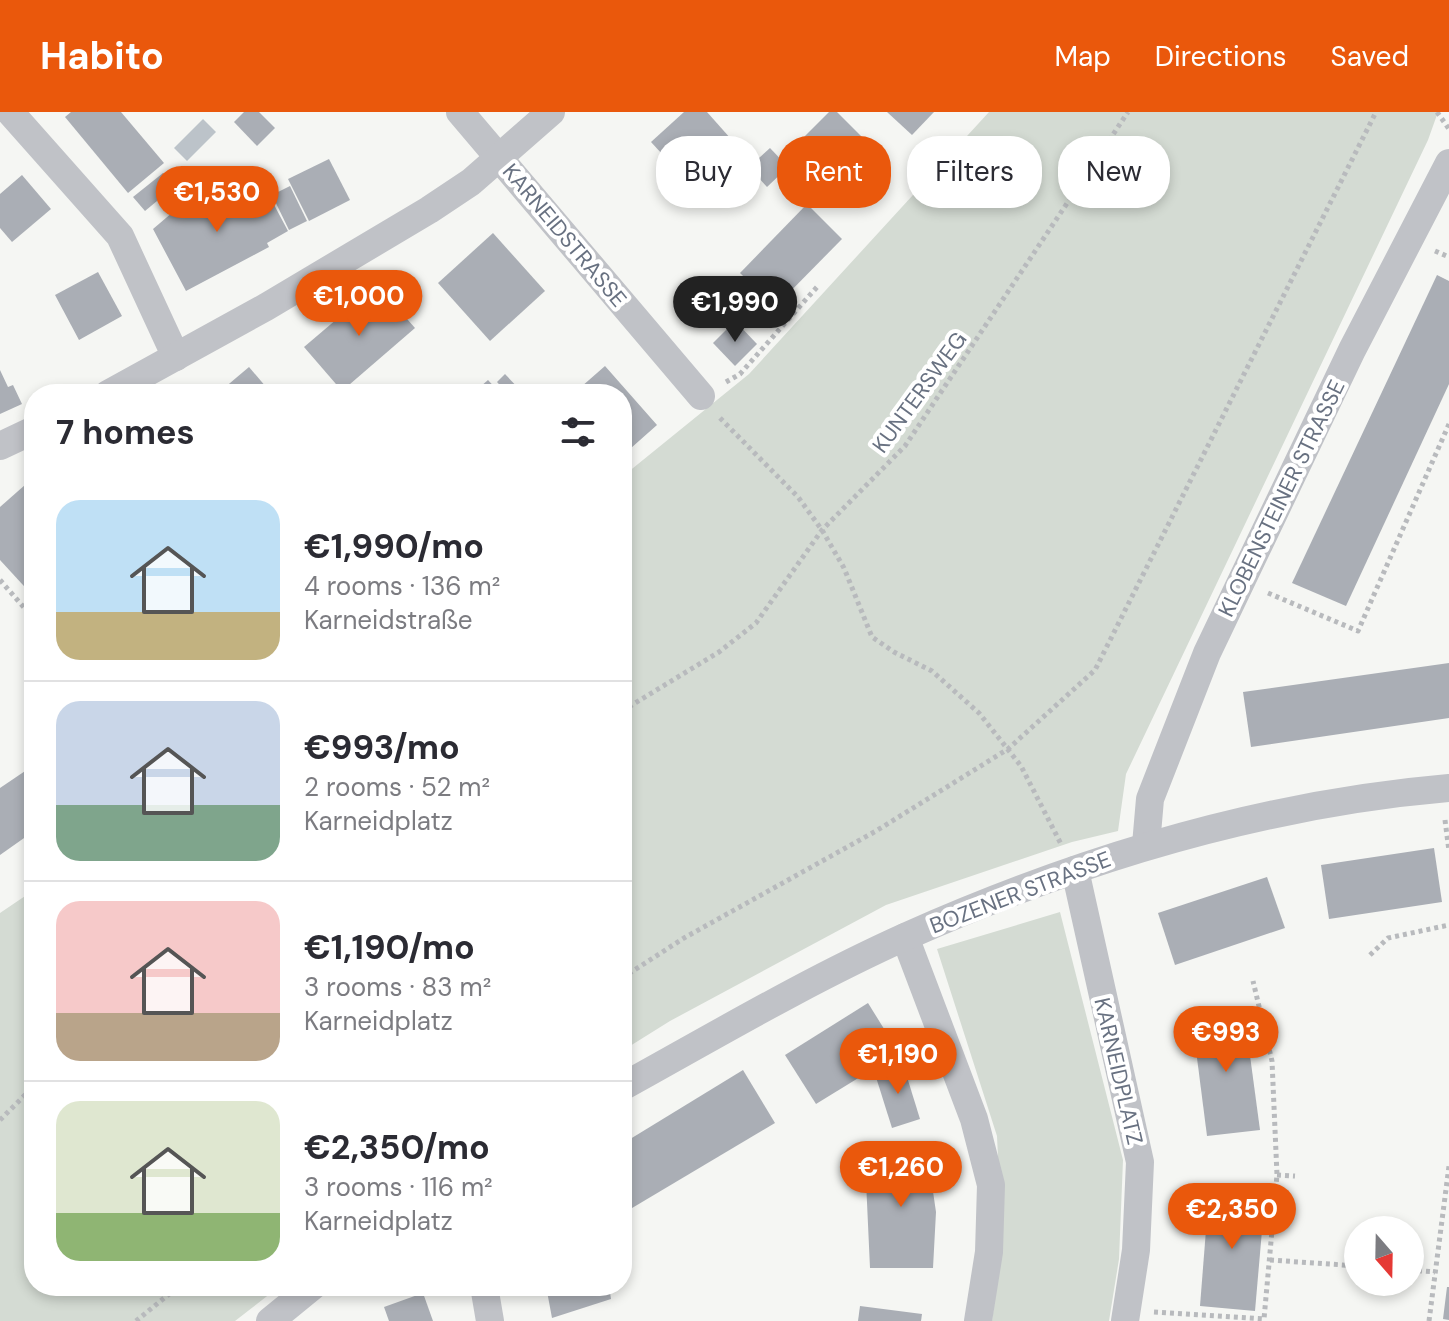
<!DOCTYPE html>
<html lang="en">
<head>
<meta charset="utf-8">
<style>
  body { margin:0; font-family:"DM Sans",sans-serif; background:#f2f2f3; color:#2b2b33; height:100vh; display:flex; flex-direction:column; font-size:30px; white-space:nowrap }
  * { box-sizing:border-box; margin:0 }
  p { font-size:26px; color:#7c7c81 }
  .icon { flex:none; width:44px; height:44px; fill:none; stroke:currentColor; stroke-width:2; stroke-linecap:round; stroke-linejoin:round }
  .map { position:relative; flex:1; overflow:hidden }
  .details { position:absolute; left:24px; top:272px; width:608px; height:912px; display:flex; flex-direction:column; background:#fff; border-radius:32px; box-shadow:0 4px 12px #0003 }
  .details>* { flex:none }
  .banner { position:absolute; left:656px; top:24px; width:672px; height:72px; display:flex; gap:16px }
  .needle { width:52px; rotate:160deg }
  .buttons { position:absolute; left:1344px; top:1104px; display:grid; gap:16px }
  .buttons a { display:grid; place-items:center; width:80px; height:80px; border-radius:50%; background:#fff; box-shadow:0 4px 12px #0003; font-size:40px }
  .price { position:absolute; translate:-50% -68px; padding:0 18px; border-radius:28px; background:#ea580c; color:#fff; font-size:26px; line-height:52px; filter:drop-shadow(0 2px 4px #0008) }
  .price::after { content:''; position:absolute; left:50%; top:48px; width:24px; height:18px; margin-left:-12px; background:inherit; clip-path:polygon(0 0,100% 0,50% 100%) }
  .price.on { background:#222; color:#fff }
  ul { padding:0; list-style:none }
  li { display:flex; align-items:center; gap:24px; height:200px; padding:0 32px }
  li+li { border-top:2px solid #e1e1e2 }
  li span { display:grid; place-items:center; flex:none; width:224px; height:160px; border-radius:24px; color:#555 }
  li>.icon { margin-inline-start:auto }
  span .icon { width:96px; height:96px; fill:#fffc; stroke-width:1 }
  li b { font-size:34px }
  h2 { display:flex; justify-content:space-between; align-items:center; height:96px; padding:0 32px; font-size:34px }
  .tag { padding:0 28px; border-radius:32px; background:#fff; box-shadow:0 4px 12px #0003; font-size:28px; line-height:72px }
  .tag.on { background:#ea580c; color:#fff }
  header { display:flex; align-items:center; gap:48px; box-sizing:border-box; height:112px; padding:0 40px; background:#ea580c; color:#fff }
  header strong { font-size:38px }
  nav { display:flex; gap:44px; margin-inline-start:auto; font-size:28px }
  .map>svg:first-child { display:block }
  .green { fill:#d4dbd3 }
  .water { fill:#bcc3c9 }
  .building { fill:#aaaeb5 }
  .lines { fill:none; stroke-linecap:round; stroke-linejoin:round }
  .path { stroke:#b8babd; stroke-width:5; stroke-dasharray:4 4; stroke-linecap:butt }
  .street { stroke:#c0c2c7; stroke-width:28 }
  .labels { text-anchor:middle; stroke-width:8; stroke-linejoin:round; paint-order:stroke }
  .street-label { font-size:22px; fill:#687181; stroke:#fff }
</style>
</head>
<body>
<header>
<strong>Habito</strong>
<nav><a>Map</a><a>Directions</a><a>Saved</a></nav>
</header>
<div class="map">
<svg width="1449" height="1209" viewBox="0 0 1449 1209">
  <rect width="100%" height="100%" fill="#f5f6f3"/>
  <!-- green -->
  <g class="green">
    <path d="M989,0H1438L1428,28L1126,662L1118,719L1072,730L886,793L670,909L622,939V365L749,262Z"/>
    <path d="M34,778V1174H280L235,1209H0V801Z"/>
    <path d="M1060,800L1123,1048L1119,1147L1109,1209H992L1002,1133L997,1024L937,837Z"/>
  </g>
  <!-- water -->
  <path class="water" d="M203,7L216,20L187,49L174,36Z"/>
  <!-- building -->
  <g class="building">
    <path d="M71,0H121L164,51L128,81L65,5Z"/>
    <path d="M244,0H259L275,16L257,34L234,10Z"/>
    <path d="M684,0H707L731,27L686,68L651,30Z"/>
    <path d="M829,0H837L884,47L844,87L793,36Z"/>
    <path d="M887,0H934L912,23Z"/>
    <path d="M770,36L788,55L767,75L749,55Z"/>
    <path d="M329,47L350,88L309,109L288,67Z"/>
    <path d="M163,61L175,74L145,99L133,85Z"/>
    <path d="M22,63L51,97L12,130L0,116V82Z"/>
    <path d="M247,70L260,95L272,89L288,119L267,131L269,135L186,179L153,117L200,77L211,90Z"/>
    <path d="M290,74L307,109L289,118L272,83Z"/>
    <path d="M807,92L842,127L775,195L740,161Z"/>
    <path d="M493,121L545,179L490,229L438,171Z"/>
    <path d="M98,160L122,204L79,228L55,183Z"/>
    <path d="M1437,163L1449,169V272L1346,494L1292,471Z"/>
    <path d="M377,173L415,216L342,279L304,235Z"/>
    <path d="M735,209L757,232L735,254L713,231Z"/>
    <path d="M605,254L657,313L622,344V282H573Z"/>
    <path d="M249,255L272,282H217Z"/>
    <path d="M0,258L8,275L13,273L22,292L0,302Z"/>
    <path d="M505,262L520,278L515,282H508L497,270Z"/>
    <path d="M488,268L499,280L497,282H486L480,275Z"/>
    <path d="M34,365V485L0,448V395Z"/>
    <path d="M1449,551V606L1251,635L1243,580Z"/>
    <path d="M34,653V719L0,743V676Z"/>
    <path d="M1434,736L1442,790L1329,807L1321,753Z"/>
    <path d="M1267,765L1285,816L1175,853L1158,801Z"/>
    <path d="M868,891L899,941L816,992L785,943Z"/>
    <path d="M1244,899L1260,1018L1207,1024L1192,907Z"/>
    <path d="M903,952L920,1007L892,1016L875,962Z"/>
    <path d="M743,958L775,1011L622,1102V1032Z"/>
    <path d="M926,1032L936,1100L933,1156H870L865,1047L888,1046L887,1034Z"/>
    <path d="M1209,1080L1265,1084L1255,1199L1200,1194Z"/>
    <path d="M546,1174H609L611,1187L552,1206Z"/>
    <path d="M1447,1175H1449V1208L1443,1207Z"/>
    <path d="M423,1181L433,1209H389L384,1195Z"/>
    <path d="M860,1194L922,1202L921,1209H858Z"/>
  </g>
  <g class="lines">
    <!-- path -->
    <g class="path">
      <path d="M1437,0L1449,17"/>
      <path d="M1435,139L1449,145"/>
      <path d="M726,270L740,262L817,175"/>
      <path d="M720,306L798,385L822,418L844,456L872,525L894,540L932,559L979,601L1021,654L1061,732"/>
      <path d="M0,468L34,507"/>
      <path d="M1268,481L1358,519L1449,312"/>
      <path d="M622,599L719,540L756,511L822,418L905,334L1128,0"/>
      <path d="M1445,708L1449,739"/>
      <path d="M1370,843L1388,826L1449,813"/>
      <path d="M622,866L684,826L876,719L1008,637L1095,558L1376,0"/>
      <path d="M0,1008L34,974"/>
      <path d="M1277,1063L1295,1064"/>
      <path d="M1270,1148L1358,1154"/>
      <path d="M1410,1158L1435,1160"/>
      <path d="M1154,1200L1264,1207L1277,1063L1272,949L1253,869"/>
      <path d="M136,1209L179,1174"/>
      <path d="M1429,1209L1449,1054"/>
    </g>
    <!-- street -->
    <g class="street">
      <path d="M10,0L120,124L176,245"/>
      <path d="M460,0L701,284"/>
      <path d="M108,282L266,195L429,98L471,70L551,0"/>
      <path d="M0,334L34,318"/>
      <path d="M1146,733L1150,687L1207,541L1352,238L1449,51"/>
      <path d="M1075,758L1140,1050L1136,1138L1125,1209"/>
      <path d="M905,825L974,1007L991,1073L989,1140L978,1209"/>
      <path d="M622,975C716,923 809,868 907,824C1078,748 1261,692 1449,676"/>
      <path d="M484,1174L490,1209"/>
      <path d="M270,1209L313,1174"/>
    </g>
  </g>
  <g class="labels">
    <!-- street labels -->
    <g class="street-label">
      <text transform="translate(565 123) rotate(50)" y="8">KARNEIDSTRASSE</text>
      <text transform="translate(919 280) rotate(-54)" y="8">KUNTERSWEG</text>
      <text transform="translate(1281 386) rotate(-64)" y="8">KLOBENSTEINER STRASSE</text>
      <text transform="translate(1020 780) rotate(-21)" y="8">BOZENER STRASSE</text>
      <text transform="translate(1119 959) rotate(77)" y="8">KARNEIDPLATZ</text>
    </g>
  </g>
</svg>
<div class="buttons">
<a><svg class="needle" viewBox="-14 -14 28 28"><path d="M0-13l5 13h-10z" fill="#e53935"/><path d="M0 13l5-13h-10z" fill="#7c7c81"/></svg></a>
</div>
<b class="price" style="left:217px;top:122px">€1,530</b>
<b class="price" style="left:359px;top:226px">€1,000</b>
<b class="price on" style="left:735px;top:232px">€1,990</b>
<b class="price" style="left:1226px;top:962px">€993</b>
<b class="price" style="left:898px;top:984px">€1,190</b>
<b class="price" style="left:901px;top:1097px">€1,260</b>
<b class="price" style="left:1232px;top:1139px">€2,350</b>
<div class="banner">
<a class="tag">Buy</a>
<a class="tag on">Rent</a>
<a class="tag">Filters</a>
<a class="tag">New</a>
</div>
<section class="details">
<h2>7 homes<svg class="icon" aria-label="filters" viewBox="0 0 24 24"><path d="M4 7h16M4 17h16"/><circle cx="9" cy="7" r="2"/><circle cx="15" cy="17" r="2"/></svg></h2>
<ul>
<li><span style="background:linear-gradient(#bfe0f5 70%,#c2b280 0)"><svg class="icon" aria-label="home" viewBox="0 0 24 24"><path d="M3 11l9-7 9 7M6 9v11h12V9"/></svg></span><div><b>€1,990/mo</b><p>4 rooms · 136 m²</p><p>Karneidstraße</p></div></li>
<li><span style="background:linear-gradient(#c9d6e8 65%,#7fa58c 0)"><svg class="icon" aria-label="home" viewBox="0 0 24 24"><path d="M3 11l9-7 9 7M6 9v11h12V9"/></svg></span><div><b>€993/mo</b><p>2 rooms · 52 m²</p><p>Karneidplatz</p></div></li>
<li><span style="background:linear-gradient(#f6c9c9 70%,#b9a48a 0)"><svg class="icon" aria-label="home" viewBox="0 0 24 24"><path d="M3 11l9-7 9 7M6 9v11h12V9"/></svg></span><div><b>€1,190/mo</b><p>3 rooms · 83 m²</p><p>Karneidplatz</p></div></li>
<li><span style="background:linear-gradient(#dfe7d0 70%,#8fb573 0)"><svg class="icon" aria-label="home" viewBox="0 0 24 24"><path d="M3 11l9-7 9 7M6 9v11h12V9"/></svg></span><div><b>€2,350/mo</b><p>3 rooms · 116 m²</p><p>Karneidplatz</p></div></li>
</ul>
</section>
</div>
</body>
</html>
